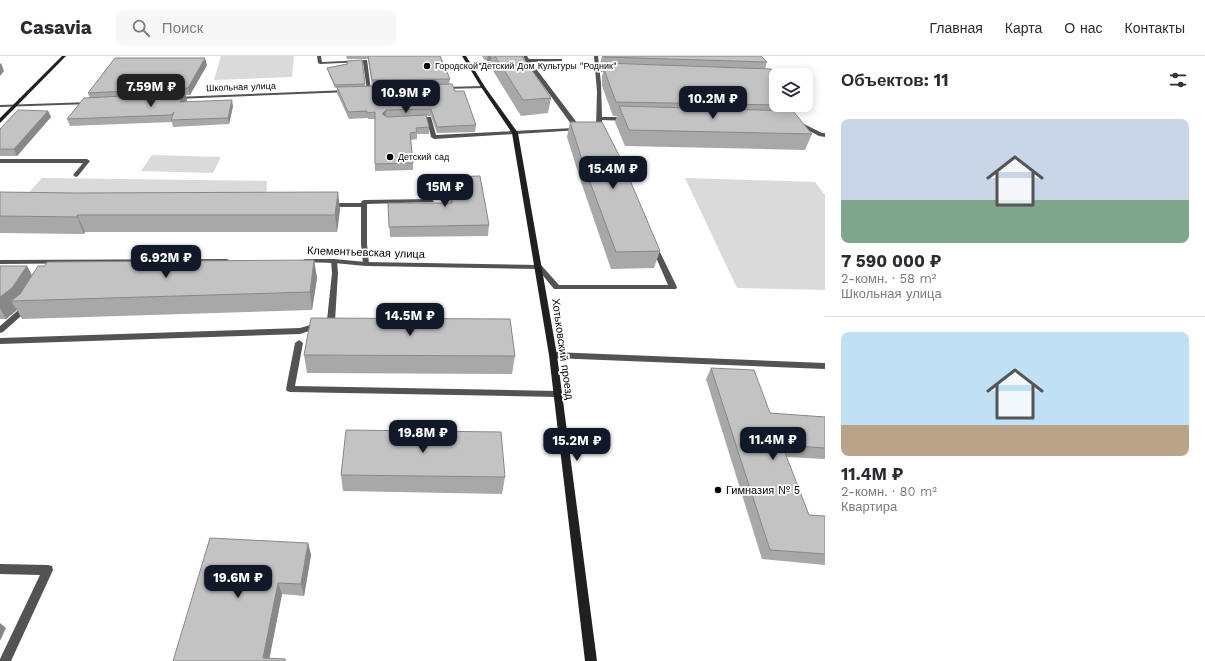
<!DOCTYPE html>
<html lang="ru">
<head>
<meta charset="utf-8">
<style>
  body { margin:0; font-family:"Work Sans",sans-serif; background:#f7f7f7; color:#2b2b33; height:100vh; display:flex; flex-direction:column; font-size:15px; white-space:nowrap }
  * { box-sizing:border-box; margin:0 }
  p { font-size:13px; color:#7c7c81 }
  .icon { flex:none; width:22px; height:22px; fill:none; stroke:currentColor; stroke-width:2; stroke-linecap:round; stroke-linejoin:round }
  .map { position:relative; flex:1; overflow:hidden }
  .drawer { display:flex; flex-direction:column; background:#fff; width:380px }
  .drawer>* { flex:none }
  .tools { position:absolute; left:769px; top:12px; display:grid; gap:8px }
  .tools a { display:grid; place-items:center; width:44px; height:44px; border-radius:8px; background:#fff; box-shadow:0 2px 10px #0003; font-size:20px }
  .price { position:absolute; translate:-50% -34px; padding:0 9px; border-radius:8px; background:#111827; color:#fff; font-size:13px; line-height:26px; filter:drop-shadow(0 1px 2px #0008) }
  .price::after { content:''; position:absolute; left:50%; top:24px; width:12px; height:9px; margin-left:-6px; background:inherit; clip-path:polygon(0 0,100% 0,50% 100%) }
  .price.on { background:#222; color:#fff }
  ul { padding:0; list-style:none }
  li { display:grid; align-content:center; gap:8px; height:212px; padding:0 16px }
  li+li { border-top:1px solid #e1e1e2 }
  li span { display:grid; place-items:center; height:124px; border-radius:8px; color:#555 }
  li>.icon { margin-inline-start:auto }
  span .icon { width:72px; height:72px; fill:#fffc; stroke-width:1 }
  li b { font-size:17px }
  h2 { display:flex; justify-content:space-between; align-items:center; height:48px; padding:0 16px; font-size:17px }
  header { display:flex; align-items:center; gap:24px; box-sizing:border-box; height:56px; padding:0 20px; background:#fff; border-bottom:1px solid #e1e1e2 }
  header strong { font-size:19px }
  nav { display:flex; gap:22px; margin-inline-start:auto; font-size:14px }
  .search { width:280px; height:36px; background:#f7f7f7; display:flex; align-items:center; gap:10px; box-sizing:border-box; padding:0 14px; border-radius:8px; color:#7c7c81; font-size:15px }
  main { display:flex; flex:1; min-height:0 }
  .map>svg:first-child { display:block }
  .green { fill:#dadada }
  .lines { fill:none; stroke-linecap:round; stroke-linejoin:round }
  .service { fill:#535353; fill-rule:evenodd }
  .minor { fill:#535353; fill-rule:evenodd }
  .secondary { fill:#202020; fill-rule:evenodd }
  .wall { fill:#a8a8a8 }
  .shaded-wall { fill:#888 }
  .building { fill:#c3c3c3; stroke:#888 }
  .poi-dot { fill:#000; stroke:#fff; stroke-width:1.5 }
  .labels { text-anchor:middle; stroke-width:3.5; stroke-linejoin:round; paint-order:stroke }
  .far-poi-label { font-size:9px; fill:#000; stroke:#fff; text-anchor:start }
  .far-street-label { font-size:9px; fill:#000; stroke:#fff }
  .street-label { font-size:11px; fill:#000; stroke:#fff }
  .poi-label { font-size:11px; fill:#000; stroke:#fff; text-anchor:start }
</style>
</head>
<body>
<header>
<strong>Casavia</strong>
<div class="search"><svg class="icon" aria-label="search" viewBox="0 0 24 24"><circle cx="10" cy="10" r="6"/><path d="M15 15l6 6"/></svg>Поиск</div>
<nav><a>Главная</a><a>Карта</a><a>О нас</a><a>Контакты</a></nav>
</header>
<main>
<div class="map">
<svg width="825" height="605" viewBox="0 0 825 605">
  <rect width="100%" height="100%" fill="#fff"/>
  <!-- green -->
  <g class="green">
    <path d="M221,0H294L292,21L214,24Z"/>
    <path d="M152,99L221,101L213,117L141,115Z"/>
    <path d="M42,122L267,125L266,147L21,145Z"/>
    <path d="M685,122L815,126L825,139V234L737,232Z"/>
  </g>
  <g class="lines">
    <!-- service -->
    <g class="service">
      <path d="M317,0H321L322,6L367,4L371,34L369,35L367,34L363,6L320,8L318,7Z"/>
      <path d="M524,0H527L529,3H562V5H560L531,6L581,72V74L434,83L431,81L427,64L417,65L414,63L417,61H431L436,79L574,72L526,6H514L512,5L514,4L525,3L523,1Z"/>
      <path d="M594,0H598L601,27L602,61H627L630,63L627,65L602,64V72L599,74L594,72L596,71L597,36Z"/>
      <path d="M501,5L503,6V7L469,10L467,9L469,8Z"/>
      <path d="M796,66H800L822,77H825V81L819,80L796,68Z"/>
      <path d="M0,103H87L90,105L78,120L76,121L73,119L83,107H0Z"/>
      <path d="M431,143L434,145L433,146L367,148V188L369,208L366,210L363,208L361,188V151H329L326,149L329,147H361L362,145L364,144Z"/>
      <path d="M654,188L657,190L677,231L676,233H554L536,211L539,209H541L559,229H668L651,190Z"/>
      <path d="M334,203L337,205L338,217L335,265L334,267L300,278L0,288V282L300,272L327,264L332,217L331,205Z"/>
      <path d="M23,250H29L30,252L3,276L0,277V270Z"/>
      <path d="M299,284L303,287L295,330L557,335L560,336L561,338L560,340L557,341L290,336L287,335L286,333L295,287Z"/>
      <path d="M553,296L825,307V313L553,302L549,299Z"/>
      <path d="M0,508L48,509L52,510L53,514L11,605H0V603L40,519L0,518Z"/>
    </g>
    <!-- minor -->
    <g class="minor">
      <path d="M483,30L485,31V32L443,33L441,32L443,31Z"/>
      <path d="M348,34H350V36L176,43L174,42L176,41Z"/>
      <path d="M92,46V47L90,48L0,51V49Z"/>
      <path d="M227,203L229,204V206L0,208V204Z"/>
      <path d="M305,203H334L366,206L539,209L542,211L539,213L366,210L334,207L303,206L302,205Z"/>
    </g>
    <!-- secondary -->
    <g class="secondary">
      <path d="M62,0H66L0,67V62Z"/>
      <path d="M462,0H466L485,31L518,77L557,299L597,605H585L549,299L512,77L481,31Z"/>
    </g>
  </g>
  <!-- wall -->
  <g class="wall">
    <path d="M346,0H440L450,23L449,28L455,35L476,69L475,76L437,77L431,60H426L429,71V78H417V83L411,84L413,107V114L375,115V63H368V62L349,63L337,37V32H335L328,15L327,12L362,4L365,30H372L368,3H347Z"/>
    <path d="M482,0H522L551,42L548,57L521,60L490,10L491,5H487L484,3Z"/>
    <path d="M602,0H761L767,6L765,13L776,19V49H787L784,54L812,78L805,94L625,90L615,66L617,60H613L602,30V21L603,16H601L600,8Z"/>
    <path d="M207,9L190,39H185L187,44L186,46L233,50L229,68L173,71L172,66L70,70L67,63L90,42L88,37Z"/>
    <path d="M48,55L51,61L17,100H0V73Z"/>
    <path d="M570,66L660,195L654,212L611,213L581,126L567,81Z"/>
    <path d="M448,121L489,169L488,180L390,181L388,147H450L447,131Z"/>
    <path d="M0,136L75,137L340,153L337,176H85L84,178L0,177Z"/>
    <path d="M314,204L317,222L312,254L22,263L17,254L6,263H0V210H27L32,219Z"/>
    <path d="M304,299L515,300L512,318L307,317Z"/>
    <path d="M711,312L770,357L825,361V403L786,401L809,459L825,460V509L762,503L706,323Z"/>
    <path d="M341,419L505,421L502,438L343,435Z"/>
    <path d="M308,487L311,499L304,540L282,538L269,602L285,603L286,605H173Z"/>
  </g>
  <!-- shaded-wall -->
  <g class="shaded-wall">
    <path d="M488,0H491V5H487Z"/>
    <path d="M205,2L207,9L190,39L188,32Z"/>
    <path d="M1,7L4,15L0,20V8Z"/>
    <path d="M185,37L187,44L182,52L180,46Z"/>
    <path d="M232,44L233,50L229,68L228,62Z"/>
    <path d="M386,54V61L382,58Z"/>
    <path d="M48,55L51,61L17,100L14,93Z"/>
    <path d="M338,136L340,153L337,176L335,159Z"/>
    <path d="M77,159L85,176L84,178L77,161Z"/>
    <path d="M314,204L317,222L312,254L310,236Z"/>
    <path d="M27,210L36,228L11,245L17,254L6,263L0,252V241Z"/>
    <path d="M308,487L311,499L304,540L301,528Z"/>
    <path d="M278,527L282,538L269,605L263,602Z"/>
    <path d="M0,567L6,572L0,585Z"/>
  </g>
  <!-- building -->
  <g class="building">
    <path d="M368,0H440L450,23L372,24Z"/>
    <path d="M495,0H522L551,42L523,44Z"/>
    <path d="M604,0H761L767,6L604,1Z"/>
    <path d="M115,2H205L188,32L88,37Z"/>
    <path d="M362,4L365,28L335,29L327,12L348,8L347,5Z"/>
    <path d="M604,7L771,13L777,19H776V31H772L776,36V49L616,46L605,16Z"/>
    <path d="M452,28L455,35H464L476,69L437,71L431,53L386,54L382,58L387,61L426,59L429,71L416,72L417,76L410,77L413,107L375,108V56L367,57V55L348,56L337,31Z"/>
    <path d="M185,37L180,46L232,44L228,62L171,64L174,56L172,59L67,63L84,42Z"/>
    <path d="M619,50L793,55L812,78L629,74Z"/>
    <path d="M18,54L48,55L14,93H0V73Z"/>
    <path d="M570,66H602L621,103L660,195L616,196L584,110Z"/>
    <path d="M480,120L489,169L389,171L388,147H452L448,121Z"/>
    <path d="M0,136L75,137L338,136L335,159H77V161L0,160Z"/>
    <path d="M314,204L310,236L11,245L20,238L38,210H45L47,206Z"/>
    <path d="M0,210H27L12,232L0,241Z"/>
    <path d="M311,262L510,263L515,300L304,299Z"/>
    <path d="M711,312L754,314L770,357L825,361V392L782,389L809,459L825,460V498L770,494Z"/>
    <path d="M346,374L501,376L505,421L341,419Z"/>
    <path d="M210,482L308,487L301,528L278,527L263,602L285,603V605H173Z"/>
  </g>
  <!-- markers -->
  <g class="poi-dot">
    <circle cx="427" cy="10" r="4"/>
    <circle cx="390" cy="101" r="4"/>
    <circle cx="718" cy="434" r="4"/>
  </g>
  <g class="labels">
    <!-- far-poi labels -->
    <g class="far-poi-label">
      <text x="435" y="13">Городской Детский Дом Культуры "Родник"</text>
      <text x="398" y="104">Детский сад</text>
    </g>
    <!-- far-street labels -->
    <g class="far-street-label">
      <text transform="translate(241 31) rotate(-2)" y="3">Школьная улица</text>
    </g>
    <!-- street labels -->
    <g class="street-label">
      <text transform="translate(366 196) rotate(2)" y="4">Клементьевская улица</text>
      <text transform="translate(563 293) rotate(82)" y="4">Хотьковский проезд</text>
    </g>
    <!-- poi labels -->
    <g class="poi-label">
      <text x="726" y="438">Гимназия № 5</text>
    </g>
  </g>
</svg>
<div class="tools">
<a><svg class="icon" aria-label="layers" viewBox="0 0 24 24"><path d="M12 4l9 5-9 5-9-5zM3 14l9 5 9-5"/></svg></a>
</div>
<b class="price on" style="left:151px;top:52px">7.59M ₽</b>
<b class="price" style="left:406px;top:58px">10.9M ₽</b>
<b class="price" style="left:713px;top:64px">10.2M ₽</b>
<b class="price" style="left:613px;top:134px">15.4M ₽</b>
<b class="price" style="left:445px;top:152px">15M ₽</b>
<b class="price" style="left:166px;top:223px">6.92M ₽</b>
<b class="price" style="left:410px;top:281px">14.5M ₽</b>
<b class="price" style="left:423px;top:398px">19.8M ₽</b>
<b class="price" style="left:773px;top:405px">11.4M ₽</b>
<b class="price" style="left:577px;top:406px">15.2M ₽</b>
<b class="price" style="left:238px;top:543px">19.6M ₽</b>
</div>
<section class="drawer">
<h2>Объектов: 11<svg class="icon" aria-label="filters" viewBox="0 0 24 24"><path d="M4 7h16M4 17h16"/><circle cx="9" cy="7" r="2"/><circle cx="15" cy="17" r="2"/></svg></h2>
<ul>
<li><span style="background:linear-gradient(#c9d6e8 65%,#7fa58c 0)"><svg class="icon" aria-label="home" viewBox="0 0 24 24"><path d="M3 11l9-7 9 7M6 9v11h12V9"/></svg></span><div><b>7 590 000 ₽</b><p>2-комн. · 58 m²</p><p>Школьная улица</p></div></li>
<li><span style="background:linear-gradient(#bfe0f5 75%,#b9a48a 0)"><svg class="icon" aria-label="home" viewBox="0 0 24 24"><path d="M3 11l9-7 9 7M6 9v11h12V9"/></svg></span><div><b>11.4M ₽</b><p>2-комн. · 80 m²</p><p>Квартира</p></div></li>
</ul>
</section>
</main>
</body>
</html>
